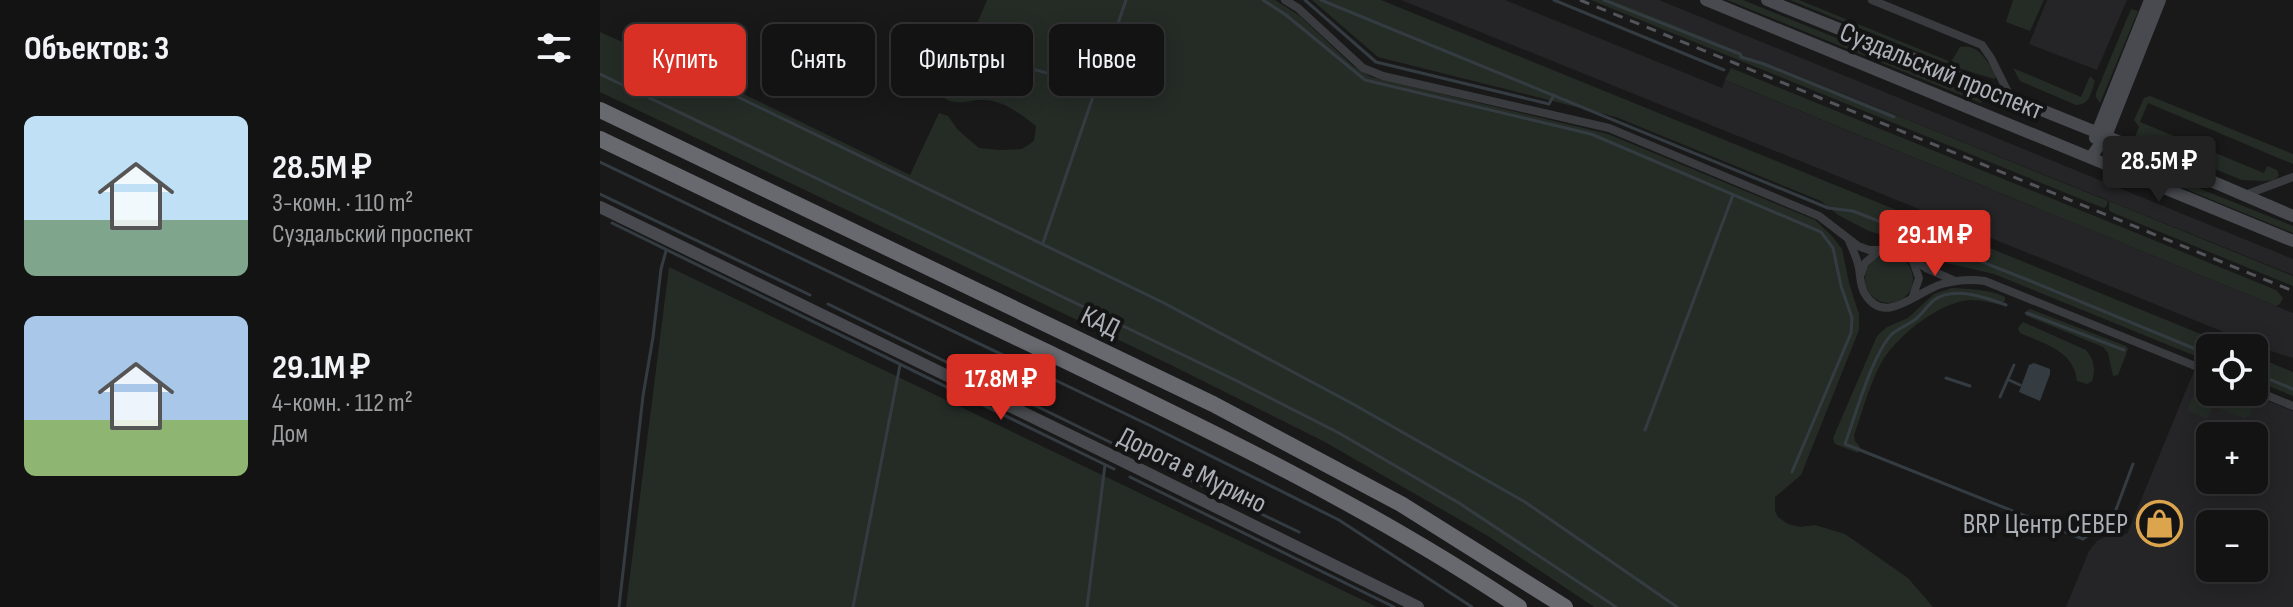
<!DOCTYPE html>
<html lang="ru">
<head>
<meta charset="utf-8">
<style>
  body { margin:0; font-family:"Sofia Sans Condensed",sans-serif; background:#1c1c1d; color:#f1f3f6; height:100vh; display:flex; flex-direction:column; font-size:30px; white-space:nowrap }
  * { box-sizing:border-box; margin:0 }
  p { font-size:26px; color:#9d9ea0 }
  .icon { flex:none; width:44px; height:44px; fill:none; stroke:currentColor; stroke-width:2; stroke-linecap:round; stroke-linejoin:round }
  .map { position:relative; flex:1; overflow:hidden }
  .drawer { display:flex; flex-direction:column; background:#131314; width:600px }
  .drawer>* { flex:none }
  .hud { position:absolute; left:24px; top:24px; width:760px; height:72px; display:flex; gap:16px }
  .controls { position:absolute; left:1596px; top:334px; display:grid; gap:16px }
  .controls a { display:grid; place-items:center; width:72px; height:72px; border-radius:12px; background:#131314; box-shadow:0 4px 20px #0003,0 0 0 2px #323234; font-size:40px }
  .price { position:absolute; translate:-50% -68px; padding:0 18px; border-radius:8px; background:#d93025; color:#fff; font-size:26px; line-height:52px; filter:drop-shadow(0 2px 4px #0008) }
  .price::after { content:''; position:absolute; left:50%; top:48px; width:24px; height:18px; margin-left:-12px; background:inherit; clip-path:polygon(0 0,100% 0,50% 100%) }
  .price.current { background:#222; color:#fff }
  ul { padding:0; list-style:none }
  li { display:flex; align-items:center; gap:24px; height:200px; padding:0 24px }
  li span { display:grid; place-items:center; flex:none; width:224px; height:160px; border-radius:12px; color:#555 }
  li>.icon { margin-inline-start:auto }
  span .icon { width:96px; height:96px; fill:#fffc; stroke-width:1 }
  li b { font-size:34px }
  h2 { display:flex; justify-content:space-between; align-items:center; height:96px; padding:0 24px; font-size:34px }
  .tag { padding:0 28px; border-radius:12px; background:#131314; box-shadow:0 4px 20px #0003,0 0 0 2px #323234; font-size:28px; line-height:72px }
  .tag.current { background:#d93025; color:#fff }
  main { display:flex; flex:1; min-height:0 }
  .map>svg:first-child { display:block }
  .built { fill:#252527; fill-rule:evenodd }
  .green { fill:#252c26 }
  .water { fill:#343c42 }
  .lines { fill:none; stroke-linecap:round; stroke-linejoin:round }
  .stream { stroke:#343c42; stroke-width:3 }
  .street { stroke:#3a3b3f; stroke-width:8 }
  .secondary { stroke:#484a4f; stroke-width:12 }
  .highway { stroke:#67696f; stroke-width:16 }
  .rail { stroke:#53555a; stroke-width:3; stroke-dasharray:10 8; stroke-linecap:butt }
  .labels { text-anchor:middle; stroke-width:8; stroke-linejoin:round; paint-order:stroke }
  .street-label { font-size:28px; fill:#acb1b8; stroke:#141415 }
  .poi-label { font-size:28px; fill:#acb1b8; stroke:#141415; text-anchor:end }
</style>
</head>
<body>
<main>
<section class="drawer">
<h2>Объектов: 3<svg class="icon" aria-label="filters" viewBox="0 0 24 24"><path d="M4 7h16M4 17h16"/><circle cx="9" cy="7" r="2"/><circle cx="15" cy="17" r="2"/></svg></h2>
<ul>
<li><span style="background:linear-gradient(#bfe0f5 65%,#7fa58c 0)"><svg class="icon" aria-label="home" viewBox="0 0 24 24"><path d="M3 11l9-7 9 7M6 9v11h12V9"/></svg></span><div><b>28.5M ₽</b><p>3-комн. · 110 m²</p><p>Суздальский проспект</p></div></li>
<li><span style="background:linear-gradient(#a9c7e8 65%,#8fb573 0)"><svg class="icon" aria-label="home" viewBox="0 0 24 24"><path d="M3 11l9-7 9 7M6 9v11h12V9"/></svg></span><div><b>29.1M ₽</b><p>4-комн. · 112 m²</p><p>Дом</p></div></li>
</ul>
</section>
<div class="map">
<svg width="1693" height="607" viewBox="0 0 1693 607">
  <rect width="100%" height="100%" fill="#19191a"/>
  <!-- built -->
  <g class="built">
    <path d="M801,0H905L1122,88L1125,80L1134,84L1693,313V358L1671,351Z"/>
    <path d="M1013,0H1059L1693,259V275L1160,60L1159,62L1142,56L1143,54Z"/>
    <path d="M1447,0H1527L1497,70L1429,44Z"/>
    <path d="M1594,371L1610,378V392H1645L1693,411V607H1466L1489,551L1497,541L1508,535L1527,534ZM1610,436H1654V480H1610ZM1610,524H1654V568H1610Z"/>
  </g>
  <!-- green -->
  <g class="green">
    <path d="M387,0H675L700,16L753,66L771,77L1008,134L1215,220L1231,235L1242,249L1249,283L1259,314V330L1201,475L1175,497V511L1178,517L1188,524L1200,527L1215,525L1245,534L1308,578L1333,607H994L888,536L725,442L569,364L0,92V32L36,48L39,43L310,175L339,113L348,116L358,130L379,148L399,150L422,149L434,141L436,126C422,115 403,100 384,100C369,99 359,106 345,99Z"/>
    <path d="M712,0H781L1635,348H1610V362L1394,274L1347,263L1305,242L1269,231L1238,215L1221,201L1016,117L778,57Z"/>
    <path d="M991,0H1013L1143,53V56L1158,62L1160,60L1508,201L1506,207L1504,208L1488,202Z"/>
    <path d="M1127,0H1143L1384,98L1381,103Z"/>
    <path d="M1190,0H1199L1351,62L1360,47C1379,43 1387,62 1397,76L1394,79L1355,67Z"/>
    <path d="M1413,0H1444L1430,31L1406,22Z"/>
    <path d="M1531,9L1538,11L1500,103L1496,97V93Z"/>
    <path d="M1131,68L1676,290L1683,298L1680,304L1676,306L1125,80Z"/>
    <path d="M1413,68L1481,97L1490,76L1495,81C1491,92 1490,105 1476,105L1420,81Z"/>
    <path d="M1550,96L1693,154V164L1548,103L1540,122L1664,173L1667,166L1677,170L1679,176L1674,180L1664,181L1642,180L1535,137L1539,127L1534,120L1544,98Z"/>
    <path d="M1546,167L1693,226V233L1544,172Z"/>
    <path d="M1509,201L1693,276V286L1511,212L1509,210Z"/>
    <circle cx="1289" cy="279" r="24"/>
    <path d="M69,267L777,607H26Z"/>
    <path d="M1352,288C1370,289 1388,289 1405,297V300L1402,305C1391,303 1382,300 1371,300C1341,301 1300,334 1284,358C1270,381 1263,410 1254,435L1255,441L1260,447L1258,453L1235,444L1233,438L1277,336L1287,327L1308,318L1334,294Z"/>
    <path d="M1430,309L1526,346L1528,349L1518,375L1513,376L1508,353L1503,347L1427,316L1424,313Z"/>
    <path d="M1423,322L1486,350C1494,360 1496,369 1492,381L1487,384L1477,381C1474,351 1445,344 1420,333L1418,328Z"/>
    <path d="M1654,356L1693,372V396L1654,380Z"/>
    <path d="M1606,377L1610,379V392H1641L1652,397L1654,403L1650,416L1644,418L1613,406L1607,419L1587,410L1600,381Z"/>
  </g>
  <!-- water -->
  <path class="water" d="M1434,363L1450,369V374L1440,401L1419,392L1429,365Z"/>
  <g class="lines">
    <!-- stream -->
    <g class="stream">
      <path d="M663,0L686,15L765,80L991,134L1221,232L1233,248L1241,286L1252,318L1251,333L1192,472"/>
      <path d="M705,0L776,62L949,104L954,95"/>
      <path d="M721,0L1228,208L1253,211L1428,280L1610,355"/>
      <path d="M954,0L1124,70"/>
      <path d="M1004,0L1140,54L1141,57L1164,64L1294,117"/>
      <path d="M45,52L564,303L753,404L925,502L1077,607"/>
      <path d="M372,53L496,86"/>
      <path d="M0,74L633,379L739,433L859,503L1016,607"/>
      <path d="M0,162L551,426L739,520L872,607"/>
      <path d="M0,194L210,295"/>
      <path d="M12,223L514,469"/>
      <path d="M443,243L526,0"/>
      <path d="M228,304L522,448"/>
      <path d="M1406,305C1385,297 1354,286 1334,300C1328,305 1323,313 1317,318C1309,325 1298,328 1291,335C1272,356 1255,416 1245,444L1483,539L1514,515L1533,464"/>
      <path d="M1427,313L1524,350"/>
      <path d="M1654,373L1693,389"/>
      <path d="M1346,378L1370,386"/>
      <path d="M1409,380L1420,385"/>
      <path d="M1400,397L1414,365"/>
      <path d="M1045,430L1133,195"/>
      <path d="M555,463L699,532"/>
      <path d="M530,477L794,607"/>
      <path d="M19,607L43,396L53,337L61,269L66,251"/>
      <path d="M253,607L300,365"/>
      <path d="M487,607L505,465"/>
    </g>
    <!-- street -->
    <g class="street">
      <path d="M685,0L698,8L763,68L783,76L1009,128L1219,216L1258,246L1269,250H1298L1326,268L1355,281"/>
      <path d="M1272,0L1382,45L1391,58L1410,96"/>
      <path d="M1645,195L1693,177"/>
      <path d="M1249,241C1252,248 1256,256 1258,264C1261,274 1259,285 1265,294C1285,327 1317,291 1342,284C1356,280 1371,279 1385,281L1610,372"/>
      <path d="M1261,274L1265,263L1279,251"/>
      <path d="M1313,296L1319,278L1313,261"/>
      <path d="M1654,390L1693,406"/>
    </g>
    <!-- secondary -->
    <g class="secondary">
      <path d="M1106,0L1693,241"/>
      <path d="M1167,0L1506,136L1693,216"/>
      <path d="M1495,138L1550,0"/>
      <path d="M1491,157L1506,136L1560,0"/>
      <path d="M0,207L527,463L818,607"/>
    </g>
    <!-- highway -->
    <g class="highway">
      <path d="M0,110L613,404L801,504L965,607"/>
      <path d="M0,139C149,210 298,282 447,352C609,430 770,507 919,607"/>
    </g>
    <!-- rail -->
    <path class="rail" d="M980,0L1693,291"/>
  </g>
  <!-- icons -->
  <defs>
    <symbol id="shop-ring" viewBox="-11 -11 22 22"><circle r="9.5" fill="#141415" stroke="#dda44e" stroke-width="1.5"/><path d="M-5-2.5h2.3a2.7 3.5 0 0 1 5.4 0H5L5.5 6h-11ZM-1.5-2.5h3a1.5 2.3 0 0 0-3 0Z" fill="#dda44e"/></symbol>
  </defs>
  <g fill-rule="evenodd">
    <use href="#shop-ring" x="1534" y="498" width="51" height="51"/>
  </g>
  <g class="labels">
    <!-- street labels -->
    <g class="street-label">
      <text transform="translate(1342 70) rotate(22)" y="10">Суздальский проспект</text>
      <text transform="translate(501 321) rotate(26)" y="10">КАД</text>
      <text transform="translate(593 469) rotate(26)" y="10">Дорога в Мурино</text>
    </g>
    <!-- poi labels -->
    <g class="poi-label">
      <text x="1528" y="533">BRP Центр СЕВЕР</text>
    </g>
  </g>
</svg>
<div class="controls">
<a><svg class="icon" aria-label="locate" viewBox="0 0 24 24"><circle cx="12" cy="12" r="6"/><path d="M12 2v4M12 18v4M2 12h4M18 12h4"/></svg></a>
<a>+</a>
<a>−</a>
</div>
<b class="price current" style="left:1559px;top:204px">28.5M ₽</b>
<b class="price" style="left:1335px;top:278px">29.1M ₽</b>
<b class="price" style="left:401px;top:422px">17.8M ₽</b>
<div class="hud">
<a class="tag current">Купить</a>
<a class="tag">Снять</a>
<a class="tag">Фильтры</a>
<a class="tag">Новое</a>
</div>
</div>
</main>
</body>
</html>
